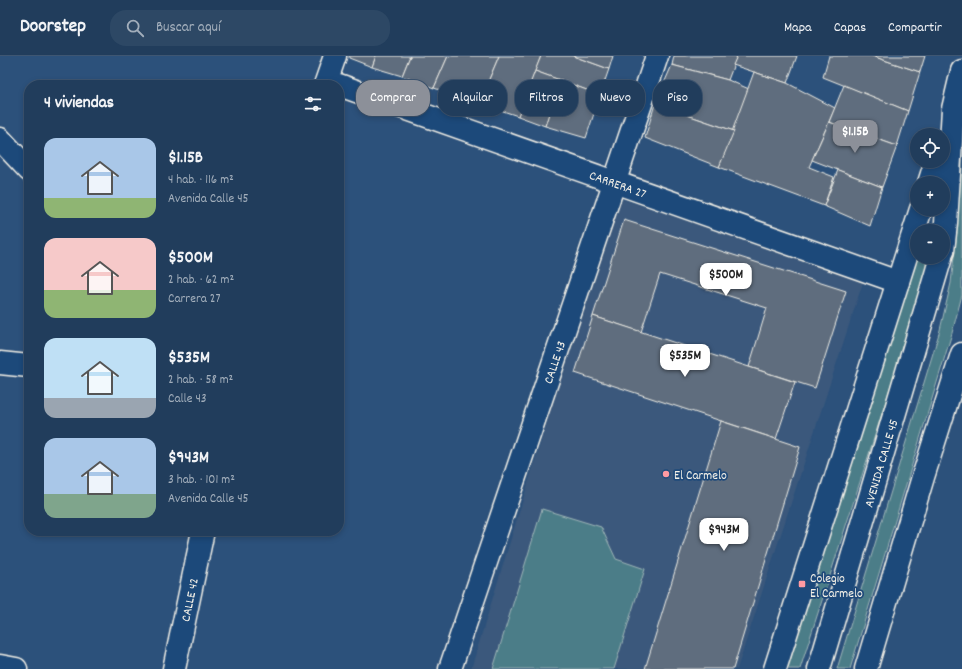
<!DOCTYPE html>
<html lang="es">
<head>
<meta charset="utf-8">
<style>
  body { margin:0; font-family:Dekko,sans-serif; background:#2d4865; color:#f1f3f6; height:100vh; display:flex; flex-direction:column; font-size:15px; white-space:nowrap }
  * { box-sizing:border-box; margin:0 }
  p { font-size:13px; color:#a2aebb }
  .icon { flex:none; width:22px; height:22px; fill:none; stroke:currentColor; stroke-width:2; stroke-linecap:round; stroke-linejoin:round }
  .map { position:relative; flex:1; overflow:hidden }
  .panel { position:absolute; left:24px; top:24px; width:320px; height:456px; display:flex; flex-direction:column; background:#213d5c; border-radius:16px; box-shadow:0 2px 6px #0003,0 0 0 1px #3e5672 }
  .panel>* { flex:none }
  .guide { position:absolute; left:356px; top:24px; width:380px; height:36px; display:flex; gap:8px }
  .buttons { position:absolute; left:910px; top:72px; display:grid; gap:8px }
  .buttons a { display:grid; place-items:center; width:40px; height:40px; border-radius:50%; background:#213d5c; box-shadow:0 2px 6px #0003,0 0 0 1px #3e5672; font-size:20px }
  .price { position:absolute; translate:-50% -34px; padding:0 9px; border-radius:8px; background:#fff; color:#222; font-size:13px; line-height:26px; filter:drop-shadow(0 1px 2px #0008) }
  .price::after { content:''; position:absolute; left:50%; top:24px; width:12px; height:9px; margin-left:-6px; background:inherit; clip-path:polygon(0 0,100% 0,50% 100%) }
  .price.active { background:#8c9099; color:#fff }
  ul { padding:0; list-style:none }
  li { display:flex; align-items:center; gap:12px; height:100px; padding:0 20px }
  li span { display:grid; place-items:center; flex:none; width:112px; height:80px; border-radius:12px; color:#555 }
  li>.icon { margin-inline-start:auto }
  span .icon { width:48px; height:48px; fill:#fffc; stroke-width:1 }
  li b { font-size:17px }
  h2 { display:flex; justify-content:space-between; align-items:center; height:48px; padding:0 20px; font-size:17px }
  .tag { padding:0 14px; border-radius:16px; background:#213d5c; box-shadow:0 2px 6px #0003,0 0 0 1px #3e5672; font-size:14px; line-height:36px }
  .tag.active { background:#8c9099; color:#fff }
  header { display:flex; align-items:center; gap:24px; box-sizing:border-box; height:56px; padding:0 20px; background:#213d5c; border-bottom:1px solid #3e5672 }
  header strong { font-size:19px }
  nav { display:flex; gap:22px; margin-inline-start:auto; font-size:14px }
  .search { width:280px; height:36px; background:#2d4865; display:flex; align-items:center; gap:10px; box-sizing:border-box; padding:0 14px; border-radius:16px; color:#a2aebb; font-size:15px }
  .map>svg:first-child { display:block }
  .built { fill:#3b597c }
  .green { fill:#4c7d88; stroke:#a0b7b8 }
  .building { fill:#5e6d7e; stroke:#f4f1e8 }
  .lines { fill:none; stroke-linecap:round; stroke-linejoin:round }
  .minor-casing { stroke:#f4f1e8; stroke-width:25 }
  .secondary-casing { stroke:#f4f1e8; stroke-width:25 }
  .minor { stroke:#1f4a7a; stroke-width:22 }
  .secondary { stroke:#1f4a7a; stroke-width:22 }
  .poi-dot { fill:#ff9aa2; stroke:#1f4a7a; stroke-width:1.5 }
  .labels { text-anchor:middle; stroke-width:3.5; stroke-linejoin:round; paint-order:stroke }
  .street-label { font-size:13px; fill:#f4f1e8; stroke:#1f4a7a }
  .poi-label { font-size:13px; fill:#f4f1e8; stroke:#1f4a7a; text-anchor:start }
</style>
</head>
<body>
<header>
<strong>Doorstep</strong>
<div class="search"><svg class="icon" aria-label="search" viewBox="0 0 24 24"><circle cx="10" cy="10" r="6"/><path d="M15 15l6 6"/></svg>Buscar aquí</div>
<nav><a>Mapa</a><a>Capas</a><a>Compartir</a></nav>
</header>
<div class="map">
<svg width="962" height="613" viewBox="0 0 962 613">
  <rect width="100%" height="100%" fill="#2c517b"/>
  <filter id="ink" filterUnits="userSpaceOnUse"><feTurbulence type="fractalNoise" baseFrequency=".025" numOctaves="2"/><feDisplacementMap in="SourceGraphic" scale="8" xChannelSelector="R" yChannelSelector="G"/><feConvolveMatrix kernelMatrix="1 2 1 2 8 2 1 2 1" color-interpolation-filters="sRGB"/></filter>
  <g filter="url(#ink)">
    <!-- built -->
    <path class="built" d="M616,141L864,223L737,613H471Z"/>
    <!-- green -->
    <g class="green">
      <path d="M962,50V239L952,277L850,613H837L940,274L951,227L957,174L958,122Z"/>
      <path d="M917,201H926V220L800,613H784Z"/>
      <path d="M542,453L601,471L616,503L645,513L614,613H493Z"/>
    </g>
    <!-- building -->
    <g class="building">
      <path d="M349,0H376L372,11L349,2Z"/>
      <path d="M376,0H410L402,20L372,11Z"/>
      <path d="M410,0H448L434,32L402,20Z"/>
      <path d="M448,0H499L479,47L434,32Z"/>
      <path d="M499,0H541L518,60L479,47Z"/>
      <path d="M541,0H573L609,13L600,39L535,15Z"/>
      <path d="M573,0H613L609,13Z"/>
      <path d="M674,0H737L728,24L672,9Z"/>
      <path d="M737,0H797L787,27L733,9Z"/>
      <path d="M829,0H872L920,16L908,55L823,21Z"/>
      <path d="M872,0H925L920,16Z"/>
      <path d="M672,9L728,24L749,33L734,75L655,48Z"/>
      <path d="M535,15L560,24L545,70L518,60Z"/>
      <path d="M754,16L787,27L835,52L809,111L834,121L824,150L719,111Z"/>
      <path d="M560,24L600,39L586,82L545,70Z"/>
      <path d="M844,29L908,55L897,90L829,66Z"/>
      <path d="M655,48L734,75L719,111L645,82Z"/>
      <path d="M829,66L897,90L882,131L812,104Z"/>
      <path d="M838,114L882,131L870,170L824,150Z"/>
      <path d="M624,164L846,235L815,332L749,311L767,252L660,218L641,276L593,260Z"/>
      <path d="M593,260L795,326L776,383L575,317Z"/>
      <path d="M721,365L800,391L733,613H645Z"/>
    </g>
    <g class="lines">
      <defs>
        <g id="minor">
          <path d="M325,29L335,0"/>
          <path id="s1" d="M339,29L898,226"/>
          <path d="M0,83L29,114"/>
          <path d="M0,307L29,310"/>
          <path d="M0,610L16,613"/>
          <path id="s2" d="M174,613L203,475"/>
          <path id="s3" d="M450,613L657,0"/>
        </g>
        <g id="secondary">
          <path d="M929,127L936,105"/>
          <path d="M943,195L946,167L953,53L962,15"/>
          <path d="M775,613L921,153"/>
          <path id="s4" d="M819,613L941,201"/>
          <path d="M866,613L923,421L962,298"/>
        </g>
      </defs>
      <!-- minor casing -->
      <use href="#minor" class="minor-casing"/>
      <!-- secondary casing -->
      <use href="#secondary" class="secondary-casing"/>
      <!-- minor -->
      <use href="#minor" class="minor"/>
      <!-- secondary -->
      <use href="#secondary" class="secondary"/>
    </g>
  </g>
  <!-- markers -->
  <g class="poi-dot">
    <circle cx="666" cy="418" r="4"/>
    <rect x="798" y="524" width="8" height="8" rx="2"/>
  </g>
  <g class="labels">
    <!-- street labels -->
    <g class="street-label">
      <text dy="5" stroke="none"><textPath href="#s1" startOffset="296">CARRERA 27</textPath></text>
      <text dy="5" stroke="none"><textPath href="#s3" startOffset="324">CALLE 43</textPath></text>
      <text dy="5" stroke="none"><textPath href="#s4" startOffset="215">AVENIDA CALLE 45</textPath></text>
      <text dy="5" stroke="none"><textPath href="#s2" startOffset="71">CALLE 42</textPath></text>
    </g>
    <!-- poi labels -->
    <g class="poi-label">
      <text x="674" y="423">El Carmelo</text>
      <text x="810" y="526">Colegio<tspan x="810" dy="15">El Carmelo</tspan></text>
    </g>
  </g>
</svg>
<div class="buttons">
<a><svg class="icon" aria-label="locate" viewBox="0 0 24 24"><circle cx="12" cy="12" r="6"/><path d="M12 2v4M12 18v4M2 12h4M18 12h4"/></svg></a>
<a>+</a>
<a>−</a>
</div>
<b class="price active" style="left:855px;top:98px">$1.15B</b>
<b class="price" style="left:726px;top:241px">$500M</b>
<b class="price" style="left:685px;top:322px">$535M</b>
<b class="price" style="left:724px;top:496px">$943M</b>
<div class="guide">
<a class="tag active">Comprar</a>
<a class="tag">Alquilar</a>
<a class="tag">Filtros</a>
<a class="tag">Nuevo</a>
<a class="tag">Piso</a>
</div>
<section class="panel">
<h2>4 viviendas<svg class="icon" aria-label="filters" viewBox="0 0 24 24"><path d="M4 7h16M4 17h16"/><circle cx="9" cy="7" r="2"/><circle cx="15" cy="17" r="2"/></svg></h2>
<ul>
<li><span style="background:linear-gradient(#a9c7e8 75%,#8fb573 0)"><svg class="icon" aria-label="home" viewBox="0 0 24 24"><path d="M3 11l9-7 9 7M6 9v11h12V9"/></svg></span><div><b>$1.15B</b><p>4 hab. · 116 m²</p><p>Avenida Calle 45</p></div></li>
<li><span style="background:linear-gradient(#f6c9c9 65%,#8fb573 0)"><svg class="icon" aria-label="home" viewBox="0 0 24 24"><path d="M3 11l9-7 9 7M6 9v11h12V9"/></svg></span><div><b>$500M</b><p>2 hab. · 62 m²</p><p>Carrera 27</p></div></li>
<li><span style="background:linear-gradient(#bfe0f5 75%,#9aa5b1 0)"><svg class="icon" aria-label="home" viewBox="0 0 24 24"><path d="M3 11l9-7 9 7M6 9v11h12V9"/></svg></span><div><b>$535M</b><p>2 hab. · 58 m²</p><p>Calle 43</p></div></li>
<li><span style="background:linear-gradient(#a9c7e8 70%,#7fa58c 0)"><svg class="icon" aria-label="home" viewBox="0 0 24 24"><path d="M3 11l9-7 9 7M6 9v11h12V9"/></svg></span><div><b>$943M</b><p>3 hab. · 101 m²</p><p>Avenida Calle 45</p></div></li>
</ul>
</section>
</div>
</body>
</html>
